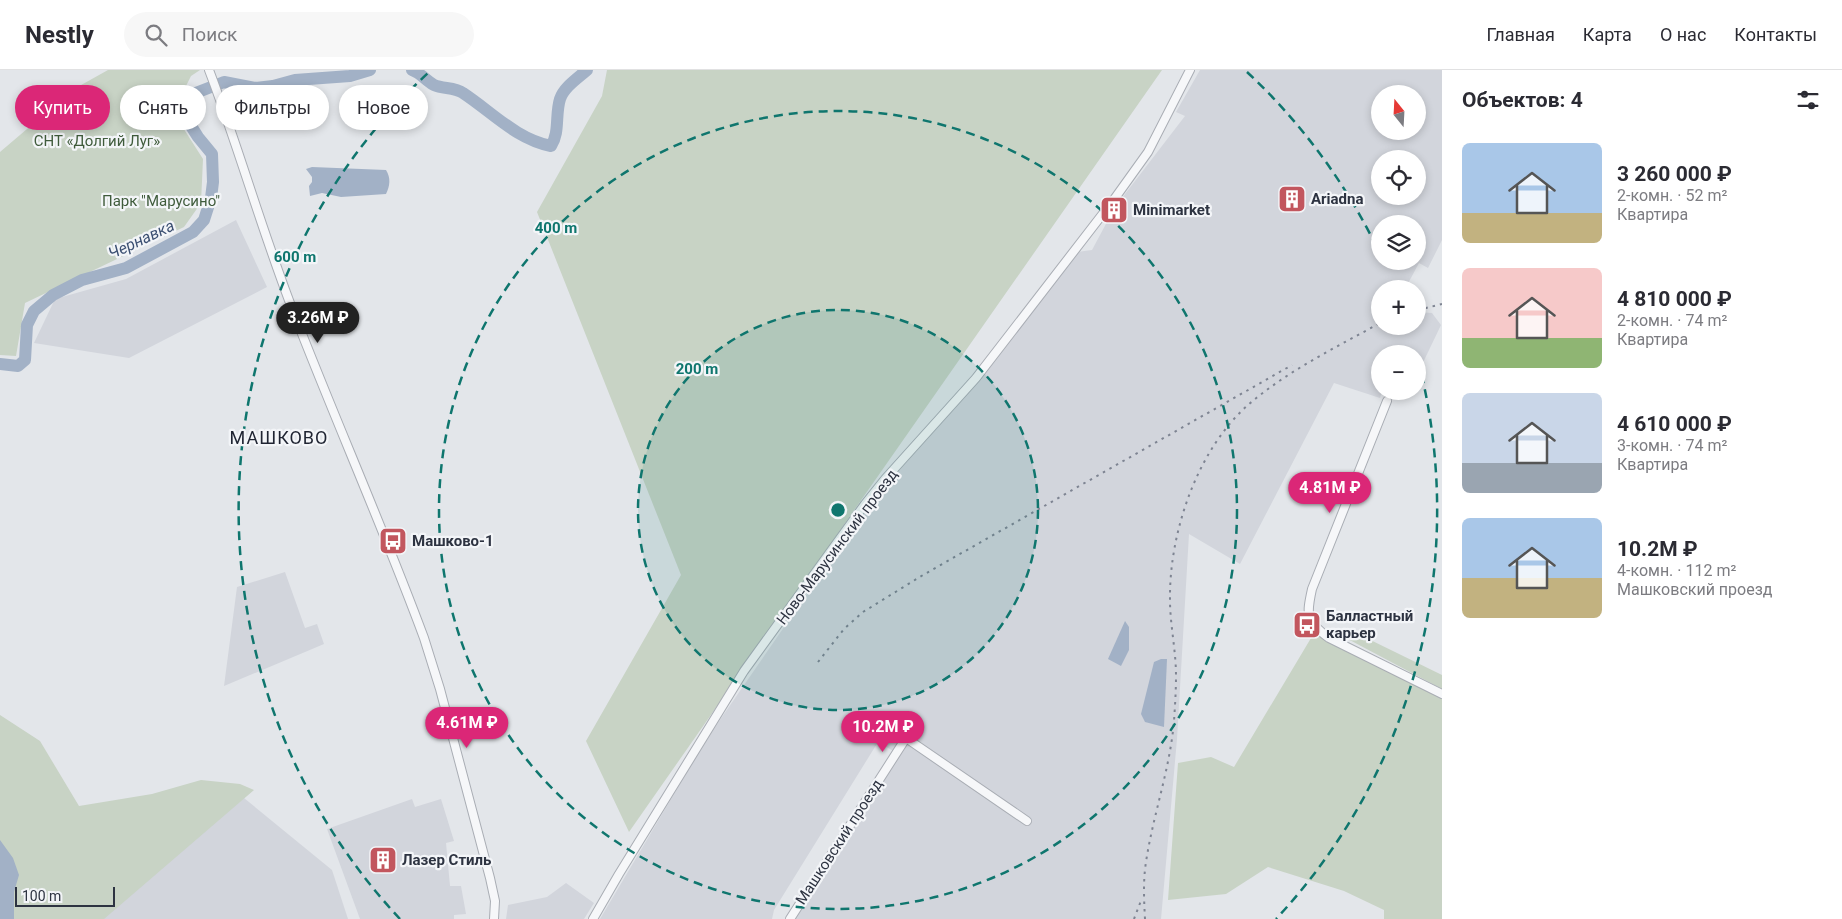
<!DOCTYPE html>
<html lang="ru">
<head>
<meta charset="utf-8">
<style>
  body { margin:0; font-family:Roboto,sans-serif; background:#f7f7f7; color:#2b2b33; height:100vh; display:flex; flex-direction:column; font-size:19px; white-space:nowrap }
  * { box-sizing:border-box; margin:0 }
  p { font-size:16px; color:#7c7c81 }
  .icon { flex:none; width:28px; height:28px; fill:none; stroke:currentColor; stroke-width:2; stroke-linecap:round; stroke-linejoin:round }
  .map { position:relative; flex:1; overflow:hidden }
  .side { display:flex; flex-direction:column; background:#fff; width:400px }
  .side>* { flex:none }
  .top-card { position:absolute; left:15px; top:15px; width:475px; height:45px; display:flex; gap:10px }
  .needle { width:32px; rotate:342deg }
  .tools { position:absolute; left:1371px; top:15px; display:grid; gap:10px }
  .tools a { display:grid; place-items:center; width:55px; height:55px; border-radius:50%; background:#fff; box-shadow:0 2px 8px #0003; font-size:25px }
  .scale { position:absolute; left:15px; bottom:12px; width:100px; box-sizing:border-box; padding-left:5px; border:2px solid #2d3341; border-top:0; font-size:14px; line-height:18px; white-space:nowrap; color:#2d3341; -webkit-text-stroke:4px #f3f5f8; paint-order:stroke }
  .price { position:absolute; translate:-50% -42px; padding:0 11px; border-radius:18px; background:#db2777; color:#fff; font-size:16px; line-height:32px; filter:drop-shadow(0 1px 2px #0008) }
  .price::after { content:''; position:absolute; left:50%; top:30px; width:15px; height:11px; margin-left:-8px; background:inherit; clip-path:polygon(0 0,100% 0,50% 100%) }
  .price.active { background:#222; color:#fff }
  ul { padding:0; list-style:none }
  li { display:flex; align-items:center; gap:15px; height:125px; padding:0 20px }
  li span { display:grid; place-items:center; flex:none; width:140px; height:100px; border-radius:8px; color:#555 }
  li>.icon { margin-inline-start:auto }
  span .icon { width:60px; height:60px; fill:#fffc; stroke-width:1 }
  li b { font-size:21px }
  h2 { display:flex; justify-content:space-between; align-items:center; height:60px; padding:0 20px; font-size:21px }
  .chip { padding:0 18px; border-radius:22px; background:#fff; box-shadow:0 2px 8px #0003; font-size:18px; line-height:45px }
  .chip.active { background:#db2777; color:#fff }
  header { display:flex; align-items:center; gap:30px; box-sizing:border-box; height:70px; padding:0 25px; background:#fff; border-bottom:1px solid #e1e1e2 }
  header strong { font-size:24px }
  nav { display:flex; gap:28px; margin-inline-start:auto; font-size:18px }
  .search { width:350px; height:45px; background:#f7f7f7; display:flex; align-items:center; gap:12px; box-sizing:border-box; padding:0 18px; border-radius:28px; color:#7c7c81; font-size:19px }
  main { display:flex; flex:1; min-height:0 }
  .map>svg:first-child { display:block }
  .built { fill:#d2d5dc; fill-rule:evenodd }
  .green { fill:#c8d3c5 }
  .water { fill:#a2b1c6 }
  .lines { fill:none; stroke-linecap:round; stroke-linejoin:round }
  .river { stroke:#a2b1c6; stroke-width:12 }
  .minor-casing { stroke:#a9adb4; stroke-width:10 }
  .minor { stroke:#f6f7f9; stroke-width:8 }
  .rail { stroke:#7e8492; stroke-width:2; stroke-dasharray:2.5 5; stroke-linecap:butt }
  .ring { fill:none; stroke:#0f766e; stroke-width:2.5; stroke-dasharray:9 6 }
  .labels { text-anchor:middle; stroke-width:4.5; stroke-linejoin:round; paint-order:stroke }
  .park-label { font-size:15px; fill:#3f5b3b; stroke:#f3f5f8 }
  .poi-label { font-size:15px; font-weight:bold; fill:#2d3341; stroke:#f3f5f8; text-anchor:start }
  .street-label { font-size:15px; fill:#2d3341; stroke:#f3f5f8 }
  .water-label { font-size:16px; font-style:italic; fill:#3b4f71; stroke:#f3f5f8 }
  .quarter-label { font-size:18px; letter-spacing:1px; fill:#1f2432; stroke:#f3f5f8 }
  .centre { fill:#0f766e; stroke:#f3f5f8; stroke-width:2.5 }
  .ring-label { font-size:15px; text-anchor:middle; font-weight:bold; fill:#0f766e; stroke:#f3f5f8; stroke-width:4.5; stroke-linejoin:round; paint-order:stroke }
</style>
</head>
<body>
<header>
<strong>Nestly</strong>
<div class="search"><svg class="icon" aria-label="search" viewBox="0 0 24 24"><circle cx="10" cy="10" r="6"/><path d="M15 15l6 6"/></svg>Поиск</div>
<nav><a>Главная</a><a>Карта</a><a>О нас</a><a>Контакты</a></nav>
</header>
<main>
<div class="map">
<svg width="1442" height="849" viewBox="0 0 1442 849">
  <rect width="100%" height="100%" fill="#e3e6ea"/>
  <!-- built -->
  <g class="built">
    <path d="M1200,0H1442V170L1428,198L1419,193L1405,219H1380V256H1418V242L1432,243L1441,255L1418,303V284H1380V321H1382L1380,328L1334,313L1240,494L1189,464L1177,669L1161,849H793L895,682L878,672L774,840L772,849H600L706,670L868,436L979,310L1077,182L1092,180L1115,137L1185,46L1176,42ZM1380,24H1418V61H1380ZM1380,89H1418V126H1380ZM1380,154H1418V191H1380Z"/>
    <path d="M236,150L267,217L129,288L34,273L55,229L126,209Z"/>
    <path d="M285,502L305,558L317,554L324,574L224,616L237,517Z"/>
    <path d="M244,728L332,800L348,849H100Z"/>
    <path d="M412,729L415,737L441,729L454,771L446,773L450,816H461L466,844L454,845V849H360L327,759Z"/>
    <path d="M566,813L594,833L584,849H506L508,835L547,827Z"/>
  </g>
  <!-- green -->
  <g class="green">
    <path d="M108,0H200L191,6L179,30L180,53L203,89L201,133L184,157L25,233L16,286L0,285V82L74,19Z"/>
    <path d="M607,0H1162L629,762L586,671L681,505L537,142L602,26Z"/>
    <path d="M1350,560L1442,605V619L1344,567Z"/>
    <path d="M1314,563L1442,628V849H1384V840L1344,821L1268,797L1226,824L1168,830L1178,693L1211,687L1234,697Z"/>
    <path d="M0,645L40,671L79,736L152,724L201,710L240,714L254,720L104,849H0Z"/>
  </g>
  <!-- water -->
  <g class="water">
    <path d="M312,97L386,100C391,108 390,116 386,124L341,127L322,123L310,126L309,116L312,112V107L306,99Z"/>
    <path d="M1125,551L1129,557V580L1121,596L1108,589Z"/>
    <path d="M1161,589H1167L1164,657L1145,652L1141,644L1154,592Z"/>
    <path d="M0,770L13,788L19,805L14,822V849H0Z"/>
  </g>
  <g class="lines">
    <!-- river -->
    <g class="river">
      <path d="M412,0C421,3 425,10 434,15C443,19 455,17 463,23C492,42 516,69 551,76C560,62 555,45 560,29C564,17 578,8 587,0"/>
      <path d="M0,294L18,296L25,290L27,255L34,241L53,225L82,210L126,198L193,162L204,150L211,128L213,112L212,84L198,67L186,48L185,36L193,24L224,12L256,18L273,16L295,10L350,6L370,0"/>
    </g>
    <defs>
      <g id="minor">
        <path d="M209,0C240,81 263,165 295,246C337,354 384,460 424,568L440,619L490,808L495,831L494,849"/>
        <path d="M1387,331L1312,519C1306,546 1306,551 1329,568L1442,624"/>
        <path d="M593,849L619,804L744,601L865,434L885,409L976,308L1115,128L1148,82L1190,0"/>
        <path d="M790,849L906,668L1027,751"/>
      </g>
    </defs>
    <!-- minor casing -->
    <use href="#minor" class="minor-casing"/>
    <!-- minor -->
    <use href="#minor" class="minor"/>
    <!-- rail -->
    <g class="rail">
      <path d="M1418,240L1442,234"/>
      <path d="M818,592L844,559L863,542L923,505L1292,295"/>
      <path d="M1134,849L1142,828"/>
      <path d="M1145,849C1144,830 1143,811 1146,792C1153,745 1170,699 1174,651C1175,636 1176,621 1176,606C1176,580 1170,555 1170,530C1169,463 1197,380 1248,335C1287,301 1335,278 1380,253"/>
    </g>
  </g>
  <!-- distance rings -->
  <circle cx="838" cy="440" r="200" fill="#0f766e" fill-opacity=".12"/>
  <g class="ring">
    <circle cx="838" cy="440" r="200"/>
    <circle cx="838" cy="440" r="399"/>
    <path d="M400 849A599 599 0 0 1 429 2M1247 2A599 599 0 0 1 1379 182M1418 290A599 599 0 0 1 1276 849"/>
  </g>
  <!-- icons -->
  <defs>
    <symbol id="building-square" viewBox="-11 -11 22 22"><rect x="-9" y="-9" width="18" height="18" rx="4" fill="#c2565e" stroke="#f3f5f8"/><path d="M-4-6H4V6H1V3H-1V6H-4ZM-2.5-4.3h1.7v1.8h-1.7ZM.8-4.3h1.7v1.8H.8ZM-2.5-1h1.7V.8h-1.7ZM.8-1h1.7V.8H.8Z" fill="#fff"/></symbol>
    <symbol id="bus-square" viewBox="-11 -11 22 22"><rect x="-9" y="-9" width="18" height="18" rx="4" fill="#c2565e" stroke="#f3f5f8"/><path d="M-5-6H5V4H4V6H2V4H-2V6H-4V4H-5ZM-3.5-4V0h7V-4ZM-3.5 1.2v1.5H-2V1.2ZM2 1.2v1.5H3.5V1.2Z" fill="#fff"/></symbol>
  </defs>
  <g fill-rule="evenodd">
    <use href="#building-square" x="1276" y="113" width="32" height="32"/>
    <use href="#building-square" x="1098" y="124" width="32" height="32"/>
    <use href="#bus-square" x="377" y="455" width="32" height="32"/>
    <use href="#bus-square" x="1291" y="539" width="32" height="32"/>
    <use href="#building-square" x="367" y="774" width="32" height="32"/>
  </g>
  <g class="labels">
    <!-- park labels -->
    <g class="park-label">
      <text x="97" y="76">СНТ «Долгий Луг»</text>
      <text x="161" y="136">Парк "Марусино"</text>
    </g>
    <!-- poi labels -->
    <g class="poi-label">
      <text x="1311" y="134">Ariadna</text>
      <text x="1133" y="145">Minimarket</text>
      <text x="412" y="476">Машково-1</text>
      <text x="1326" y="551">Балластный<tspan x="1326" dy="17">карьер</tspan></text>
      <text x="402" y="795">Лазер Стиль</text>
    </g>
    <!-- street labels -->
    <g class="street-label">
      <text transform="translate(837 477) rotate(-53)" y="5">Ново-Марусинский проезд</text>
      <text transform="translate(839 772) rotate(-57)" y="5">Машковский проезд</text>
    </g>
    <!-- water labels -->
    <g class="water-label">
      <text transform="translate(141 169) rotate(-25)" y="6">Чернавка</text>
    </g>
    <!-- quarter labels -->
    <g class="quarter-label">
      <text x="279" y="374">МАШКОВО</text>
    </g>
  </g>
  <circle cx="838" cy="440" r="8" class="centre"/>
  <g class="ring-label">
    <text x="556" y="163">400 m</text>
    <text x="295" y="192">600 m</text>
    <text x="697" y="304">200 m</text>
  </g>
</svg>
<div class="tools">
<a><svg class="needle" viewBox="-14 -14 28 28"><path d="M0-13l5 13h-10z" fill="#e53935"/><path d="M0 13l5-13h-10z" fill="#7c7c81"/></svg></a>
<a><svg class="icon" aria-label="locate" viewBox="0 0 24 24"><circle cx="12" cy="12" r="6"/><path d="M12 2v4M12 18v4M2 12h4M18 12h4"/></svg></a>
<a><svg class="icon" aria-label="layers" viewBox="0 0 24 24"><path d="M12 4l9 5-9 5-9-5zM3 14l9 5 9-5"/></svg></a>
<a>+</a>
<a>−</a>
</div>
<div class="scale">100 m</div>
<b class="price active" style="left:318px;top:274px">3.26M ₽</b>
<b class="price" style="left:1330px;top:444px">4.81M ₽</b>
<b class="price" style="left:467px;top:679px">4.61M ₽</b>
<b class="price" style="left:883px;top:683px">10.2M ₽</b>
<div class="top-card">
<a class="chip active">Купить</a>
<a class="chip">Снять</a>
<a class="chip">Фильтры</a>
<a class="chip">Новое</a>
</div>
</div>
<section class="side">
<h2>Объектов: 4<svg class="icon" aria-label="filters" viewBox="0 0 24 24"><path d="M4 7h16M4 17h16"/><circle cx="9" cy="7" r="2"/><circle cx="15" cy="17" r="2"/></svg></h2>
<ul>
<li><span style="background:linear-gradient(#a9c7e8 70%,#c2b280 0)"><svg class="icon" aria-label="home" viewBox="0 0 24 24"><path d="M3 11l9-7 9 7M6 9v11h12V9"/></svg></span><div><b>3 260 000 ₽</b><p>2-комн. · 52 m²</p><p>Квартира</p></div></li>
<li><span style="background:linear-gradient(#f6c9c9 70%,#8fb573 0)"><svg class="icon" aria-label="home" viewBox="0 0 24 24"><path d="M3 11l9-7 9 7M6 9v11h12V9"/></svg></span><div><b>4 810 000 ₽</b><p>2-комн. · 74 m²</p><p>Квартира</p></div></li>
<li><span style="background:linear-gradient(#c9d6e8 70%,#9aa5b1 0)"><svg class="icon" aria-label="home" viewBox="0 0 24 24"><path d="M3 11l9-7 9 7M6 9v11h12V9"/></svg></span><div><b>4 610 000 ₽</b><p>3-комн. · 74 m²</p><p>Квартира</p></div></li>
<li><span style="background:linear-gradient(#a9c7e8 60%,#c2b280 0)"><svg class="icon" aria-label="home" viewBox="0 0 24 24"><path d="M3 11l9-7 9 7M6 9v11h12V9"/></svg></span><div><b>10.2M ₽</b><p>4-комн. · 112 m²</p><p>Машковский проезд</p></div></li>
</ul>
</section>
</main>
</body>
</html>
